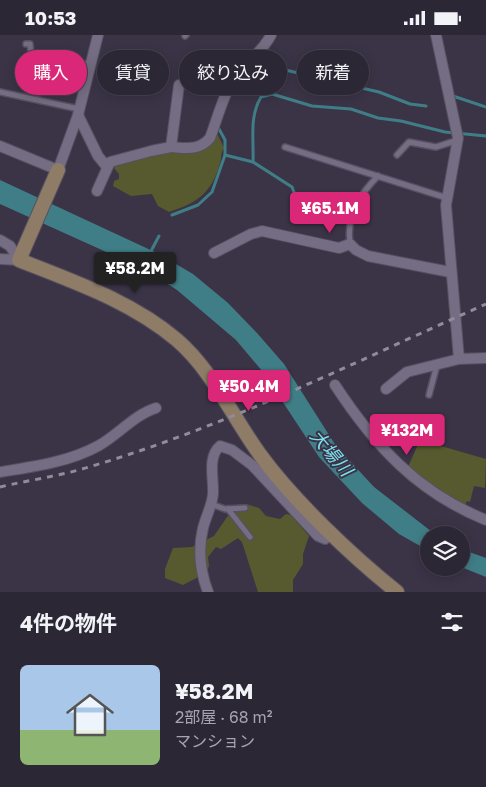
<!DOCTYPE html>
<html lang="ja">
<head>
<meta charset="utf-8">
<style>
  body { margin:0; font-family:"Golos Text","Noto Sans JP",sans-serif; background:#383341; color:#f1f3f6; height:100vh; display:flex; flex-direction:column; font-size:19px; white-space:nowrap }
  * { box-sizing:border-box; margin:0 }
  p { font-size:16px; color:#a6a5ad }
  .icon { flex:none; width:28px; height:28px; fill:none; stroke:currentColor; stroke-width:2; stroke-linecap:round; stroke-linejoin:round }
  .map { position:relative; height:557px; overflow:hidden }
  .sheet { display:flex; flex-direction:column; background:#2c2735; flex:1 }
  .sheet>* { flex:none }
  .banner { position:absolute; left:15px; top:15px; width:456px; height:45px; display:flex; gap:10px }
  .buttons { position:absolute; left:420px; top:491px; display:grid; gap:10px }
  .buttons a { display:grid; place-items:center; width:50px; height:50px; border-radius:50%; background:#2c2735; box-shadow:0 2px 12px #0003,0 0 0 1px #484450; font-size:25px }
  .price { position:absolute; translate:-50% -42px; padding:0 11px; border-radius:5px; background:#db2777; color:#fff; font-size:16px; line-height:32px; filter:drop-shadow(0 1px 2px #0008) }
  .price::after { content:''; position:absolute; left:50%; top:30px; width:15px; height:11px; margin-left:-8px; background:inherit; clip-path:polygon(0 0,100% 0,50% 100%) }
  .price.current { background:#222; color:#fff }
  ul { padding:0; list-style:none }
  li { display:flex; align-items:center; gap:15px; height:125px; padding:0 20px }
  li+li { border-top:1px solid #484450 }
  li span { display:grid; place-items:center; flex:none; width:140px; height:100px; border-radius:8px; color:#555 }
  li>.icon { margin-inline-start:auto }
  span .icon { width:60px; height:60px; fill:#fffc; stroke-width:1 }
  li b { font-size:21px }
  h2 { display:flex; justify-content:space-between; align-items:center; height:60px; padding:0 20px; font-size:21px }
  .tag { padding:0 18px; border-radius:22px; background:#2c2735; box-shadow:0 2px 12px #0003,0 0 0 1px #484450; font-size:18px; line-height:45px }
  .tag.current { background:#db2777; color:#fff }
  .status { display:flex; justify-content:space-between; align-items:center; height:35px; padding:0 25px; background:#2c2735; direction:ltr }
  .status svg { height:14px; fill:currentColor }
  .map>svg:first-child { display:block }
  .green { fill:#575a2f }
  .water { fill:#407e87 }
  .lines { fill:none; stroke-linecap:round; stroke-linejoin:round }
  .stream { stroke:#407e87; stroke-width:3 }
  .lane-casing { stroke:#565060; stroke-width:8 }
  .street-casing { stroke:#565060; stroke-width:12 }
  .secondary-casing { stroke:#565060; stroke-width:16 }
  .lane { stroke:#756d83; stroke-width:5 }
  .street { stroke:#756d83; stroke-width:10 }
  .secondary { stroke:#8e7c67; stroke-width:14 }
  .rail { stroke:#918b9b; stroke-width:3; stroke-dasharray:6 6; stroke-linecap:butt }
  .labels { text-anchor:middle; stroke-width:4; stroke-linejoin:round; paint-order:stroke }
  .water-label { font-size:18px; font-style:italic; fill:#7ce0ee; stroke:#3b3447 }
</style>
</head>
<body>
<div class="status"><b>10:53</b><svg viewBox="0 0 49 12"><path d="M0 12V9h3v3zM5 12V6h3v6zM10 12V3h3v9zM15 12V0h3v12zM26 1h20v11H26zM47 4h2v5h-2z"/></svg></div>
<div class="map">
<svg width="486" height="557" viewBox="0 0 486 557">
  <rect width="100%" height="100%" fill="#3b3447"/>
  <!-- green -->
  <g class="green">
    <path d="M217,98L224,113C220,119 222,122 220,128C212,158 197,168 169,177L158,171L152,159L131,161L113,151L114,146L119,144V139L114,133L116,129L164,118H197L208,111Z"/>
    <path d="M420,405L486,424L485,453L474,451L470,467L467,466L465,470L437,455L408,432Z"/>
    <path d="M246,469L259,473L266,481L280,484L286,479L291,480L309,501L303,519V529L293,545V557H258L242,507L238,503L221,514L216,512L208,522L209,531L206,538L183,550L165,543V534L173,513L192,512L214,501L227,482Z"/>
  </g>
  <!-- water -->
  <g class="water">
    <path d="M0,145L157,218L193,239L228,268L257,298L284,329L336,411L374,452L436,500H429V516L399,499L362,468L319,422L263,337L236,305L177,255L144,234L0,169Z"/>
    <path d="M461,514L486,523V542L461,532Z"/>
  </g>
  <g class="lines">
    <!-- stream -->
    <g class="stream">
      <path d="M251,30L256,28L315,42L334,50L357,52L379,57L410,69L426,71"/>
      <path d="M453,61L486,72"/>
      <path d="M218,92L225,105V120"/>
      <path d="M253,127L292,152L301,175"/>
      <path d="M172,180L198,170L212,157L225,120L253,127C254,104 249,82 261,62L272,59L312,71L351,74L378,83L401,86L445,97L486,101"/>
      <path d="M150,218L159,201"/>
    </g>
    <defs>
      <g id="lane">
        <path d="M185,1L186,0"/>
        <path d="M26,9H30L31,18L91,30"/>
        <path d="M0,57L79,74"/>
        <path d="M285,112L447,163"/>
        <path d="M397,120L409,107L436,112L458,105"/>
        <path d="M350,209C346,181 359,160 378,141"/>
        <path d="M429,360L437,330"/>
        <path d="M211,469L225,474L245,473"/>
        <path d="M228,474L250,502"/>
      </g>
      <g id="street">
        <path d="M436,0L458,103L446,170L459,324L486,323"/>
        <path d="M78,80L98,121L107,132"/>
        <path d="M0,111L58,135L78,80L98,0"/>
        <path d="M171,112C186,113 199,116 210,103C218,82 224,56 238,38C249,25 263,16 271,0"/>
        <path d="M97,156L110,127L151,116L171,112L179,50"/>
        <path d="M0,205L10,211L19,225L0,224"/>
        <path d="M214,218L251,199L262,196L339,213L350,209L356,215L368,221L450,237"/>
        <path d="M335,350C375,411 417,457 486,485"/>
        <path d="M386,354L407,337L459,324"/>
        <path d="M0,437C32,432 69,427 98,411C118,400 134,380 156,373"/>
        <path d="M208,557C200,536 198,514 203,493C206,481 212,471 213,459C214,444 207,422 220,411L232,415L252,430L318,501L325,504L332,497"/>
      </g>
      <path id="secondary" d="M58,135L19,225C74,247 131,266 177,305C213,336 233,383 261,421C294,466 353,522 397,557"/>
    </defs>
    <!-- lane casing -->
    <use href="#lane" class="lane-casing"/>
    <!-- street casing -->
    <use href="#street" class="street-casing"/>
    <!-- secondary casing -->
    <use href="#secondary" class="secondary-casing"/>
    <!-- lane -->
    <use href="#lane" class="lane"/>
    <!-- street -->
    <use href="#street" class="street"/>
    <!-- secondary -->
    <use href="#secondary" class="secondary"/>
    <!-- rail -->
    <path class="rail" d="M0,452C29,445 60,441 89,432C227,391 355,327 486,269"/>
  </g>
  <g class="labels">
    <!-- water labels -->
    <g class="water-label">
      <text transform="translate(331 418) rotate(50)" y="6">大場川</text>
    </g>
  </g>
</svg>
<div class="buttons">
<a><svg class="icon" aria-label="layers" viewBox="0 0 24 24"><path d="M12 4l9 5-9 5-9-5zM3 14l9 5 9-5"/></svg></a>
</div>
<b class="price" style="left:330px;top:199px">¥65.1M</b>
<b class="price current" style="left:135px;top:259px">¥58.2M</b>
<b class="price" style="left:249px;top:377px">¥50.4M</b>
<b class="price" style="left:407px;top:421px">¥132M</b>
<div class="banner">
<a class="tag current">購入</a>
<a class="tag">賃貸</a>
<a class="tag">絞り込み</a>
<a class="tag">新着</a>
</div>
</div>
<section class="sheet">
<h2>4件の物件<svg class="icon" aria-label="filters" viewBox="0 0 24 24"><path d="M4 7h16M4 17h16"/><circle cx="9" cy="7" r="2"/><circle cx="15" cy="17" r="2"/></svg></h2>
<ul>
<li><span style="background:linear-gradient(#a9c7e8 65%,#8fb573 0)"><svg class="icon" aria-label="home" viewBox="0 0 24 24"><path d="M3 11l9-7 9 7M6 9v11h12V9"/></svg></span><div><b>¥58.2M</b><p>2部屋 · 68 m²</p><p>マンション</p></div></li>
</ul>
</section>
</body>
</html>
